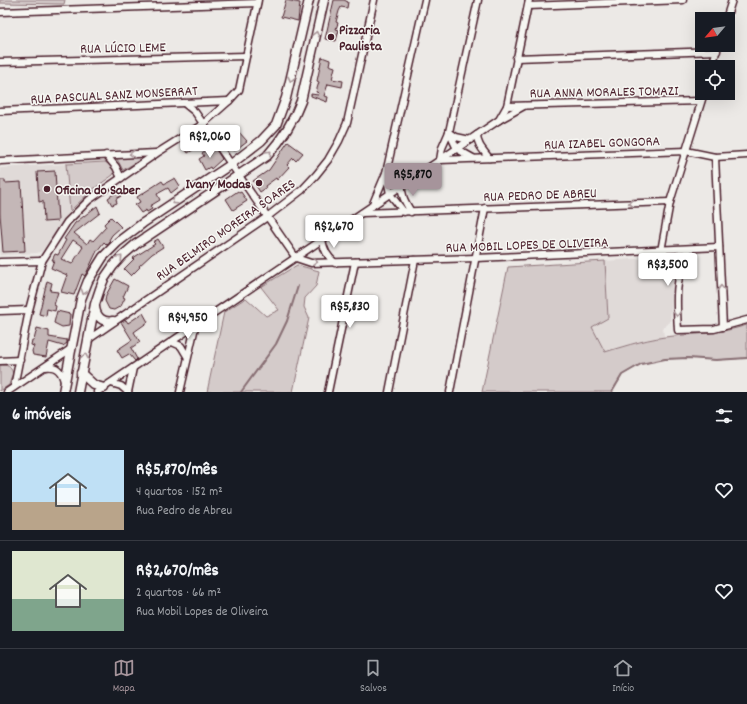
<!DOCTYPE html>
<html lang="pt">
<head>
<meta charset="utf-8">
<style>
  body { margin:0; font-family:Dekko,sans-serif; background:#242831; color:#f1f3f6; height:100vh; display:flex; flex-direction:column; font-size:15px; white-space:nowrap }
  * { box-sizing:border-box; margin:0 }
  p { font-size:13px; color:#9ea1a6 }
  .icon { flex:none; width:22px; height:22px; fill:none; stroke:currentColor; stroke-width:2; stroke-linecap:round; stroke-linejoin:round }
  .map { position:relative; height:392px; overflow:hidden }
  .panel { display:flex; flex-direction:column; background:#171b24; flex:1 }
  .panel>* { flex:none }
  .needle { width:26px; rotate:241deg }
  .tools { position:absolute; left:695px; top:12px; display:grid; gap:8px }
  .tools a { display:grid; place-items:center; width:40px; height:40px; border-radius:0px; background:#171b24; box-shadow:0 4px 16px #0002; font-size:20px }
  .price { position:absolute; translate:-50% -34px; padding:0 9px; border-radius:4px; background:#fff; color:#222; font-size:13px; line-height:26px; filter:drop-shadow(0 1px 2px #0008) }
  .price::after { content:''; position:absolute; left:50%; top:24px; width:12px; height:9px; margin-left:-6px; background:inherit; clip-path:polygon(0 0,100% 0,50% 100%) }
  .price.on { background:#a6949b; color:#111 }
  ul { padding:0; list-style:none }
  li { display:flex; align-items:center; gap:12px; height:100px; padding:0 12px }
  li+li { border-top:1px solid #363941 }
  li span { display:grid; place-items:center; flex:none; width:112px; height:80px; border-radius:0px; color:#555 }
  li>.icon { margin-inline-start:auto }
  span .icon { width:48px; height:48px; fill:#fffc; stroke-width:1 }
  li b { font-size:17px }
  h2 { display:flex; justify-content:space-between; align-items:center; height:48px; padding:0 12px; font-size:17px }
  .tabs { display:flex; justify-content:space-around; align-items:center; height:56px; border-top:1px solid #363941; background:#171b24; font-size:11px; color:#9ea1a6 }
  .tabs a { display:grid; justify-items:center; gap:2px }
  .tabs .on { color:#a6949b }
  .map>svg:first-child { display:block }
  .built { fill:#e0dad8 }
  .green { fill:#d4cbca; stroke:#8f757a }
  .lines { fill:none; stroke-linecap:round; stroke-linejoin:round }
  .stream { stroke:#886e73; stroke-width:2 }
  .building { fill:#c4b7b7; stroke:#4a1f2b; fill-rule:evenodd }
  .minor-casing { stroke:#4a1f2b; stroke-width:9 }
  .major-casing { stroke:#4a1f2b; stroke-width:11 }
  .minor { stroke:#f6f6f2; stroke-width:6 }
  .major { stroke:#f6f6f2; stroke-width:8 }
  .oneway { stroke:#a99598 }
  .poi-dot { fill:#4a1f2b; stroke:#f6f6f2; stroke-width:1.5 }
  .labels { text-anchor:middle; stroke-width:3; stroke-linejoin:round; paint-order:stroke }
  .poi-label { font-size:14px; font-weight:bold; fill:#4a1f2b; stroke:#f6f6f2; text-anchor:start }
  .street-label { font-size:14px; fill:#4a1f2b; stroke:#f6f6f2 }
</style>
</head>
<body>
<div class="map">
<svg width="747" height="392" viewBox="0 0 747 392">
  <rect width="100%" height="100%" fill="#ece9e6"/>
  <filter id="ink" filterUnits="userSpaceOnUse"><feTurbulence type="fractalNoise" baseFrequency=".025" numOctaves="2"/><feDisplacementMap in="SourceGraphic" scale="8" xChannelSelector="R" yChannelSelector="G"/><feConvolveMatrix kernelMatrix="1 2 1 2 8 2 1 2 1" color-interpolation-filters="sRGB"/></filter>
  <g filter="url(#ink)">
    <!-- built -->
    <g class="built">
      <path d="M66,164L70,211L42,251L37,253L0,255V168Z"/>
      <path d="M676,256L679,259L674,278L670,322L663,328L664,337L634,343L605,352L591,327L608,318L605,261Z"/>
    </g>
    <!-- green -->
    <g class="green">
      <path d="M0,0H65L64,4L0,3Z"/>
      <path d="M144,155L145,157L123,170L117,159L113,157Z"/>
      <path d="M105,162L113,167L115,170L113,175L92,190L70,211L66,164Z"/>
      <path d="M605,261L608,318L592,327L605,352C628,345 650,338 674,336C702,333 719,334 747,325V358L716,360L688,358L665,359L641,364L622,375L612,392H482L508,267Z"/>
      <path d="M297,265L319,271L316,286L305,298L304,307L309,318L293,392H207L224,312L246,298L266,316L279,310L261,287Z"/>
      <path d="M0,365C8,365 10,366 13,373L9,385L0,391Z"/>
    </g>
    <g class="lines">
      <!-- stream -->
      <g class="stream">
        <path d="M241,392L276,344L287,321L298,286"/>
        <path d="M612,392L622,375L641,364L665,359L688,358L716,360L747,358"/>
      </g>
    </g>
    <!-- building -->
    <g class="building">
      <path d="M286,0L300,3L298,21L281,17Z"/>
      <path d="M334,0H344L348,2L347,8L341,7L339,11L336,22L338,23L336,29L339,30L336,41L325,39Z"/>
      <path d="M322,57L330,60L329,65L335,67L332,79L343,81L342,87L328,84L324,96L328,97L327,102L311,96V94L318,95L319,93L316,92L319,82L317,81Z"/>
      <path d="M238,131L247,141L234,151L225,138L231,134L233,136Z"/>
      <path d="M196,135L202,144L188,153L184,147L193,141L192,138Z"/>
      <path d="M288,142L303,153L296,161L293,158L287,165L289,167L277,180L276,178L265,186L266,188L260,192L253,181L269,170Z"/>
      <path d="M215,148L222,159L211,169L210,167L205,170L199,159L204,156L202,153L206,150L208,153Z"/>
      <path d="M55,171L58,221L44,222L43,201L39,202L37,172Z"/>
      <path d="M175,178L180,186L171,193L168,188L157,194L160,200L150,206L152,209L147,212L146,210L141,213L135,205L140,202L137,197L162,181L164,184Z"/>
      <path d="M0,180H5V183L21,182L25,251L3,252L0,214Z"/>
      <path d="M118,191L121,196L116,199L117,203L112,205L108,198Z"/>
      <path d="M238,191L239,193L241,192L247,201L233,210L226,199Z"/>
      <path d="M97,206L100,213L74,233L87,244L90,239L93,241L106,227L104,224L111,217L121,227L112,235L109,240L110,241L107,245L104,242L97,251L85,276L82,274L74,295L61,292L67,275L51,268L54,260H52L55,254L58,255L66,240L64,239L75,223ZM73,240L83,247L72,264L61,259Z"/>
      <path d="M158,239L163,247L152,254L139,266L140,267L131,276L124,269L134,259L133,258L155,244L153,242Z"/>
      <path d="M115,279L128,286L123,297L125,298L121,306L114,310L109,309L105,301L106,295Z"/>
      <path d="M47,281L52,283L50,291L58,292L54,305L56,306L55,311L47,309L46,316L39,314Z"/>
      <path d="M57,311L70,314L69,326L62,327L54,323Z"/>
      <path d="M143,313L148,322L134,332L140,342L131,348L137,359L135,361L129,354L122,358L117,350L132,340L121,322L126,320L128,323Z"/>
      <path d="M37,328L49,331V337L67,340V343L63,346L49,342L46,357L33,355L32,351L34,346L31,345L32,340H34Z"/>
    </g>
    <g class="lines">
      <defs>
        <g id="minor">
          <path d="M478,0L449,132L442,148L440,160L686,151L715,157L747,155"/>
          <path d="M528,6L683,0"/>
          <path d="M0,12L257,3"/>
          <path d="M726,19L732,0"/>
          <path d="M516,58L717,51"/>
          <path d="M0,62L246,56"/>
          <path d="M712,67L718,45"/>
          <path d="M184,103L195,112L296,258L311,263L476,258L719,247"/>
          <path d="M507,106L701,101"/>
          <path d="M0,111L229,101"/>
          <path d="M499,120L524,106"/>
          <path d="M449,132L457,149L473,158"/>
          <path d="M449,132L456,137L470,140"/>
          <path d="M477,135C477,145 484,151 489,158"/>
          <path d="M106,155L116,167L121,178"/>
          <path d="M715,157L723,327"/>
          <path d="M0,161L156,153"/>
          <path d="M402,186C401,196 406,203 411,212"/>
          <path d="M372,206L386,173L393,177L408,182"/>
          <path d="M404,212L390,194L386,173L425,0"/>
          <path d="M362,213L670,202"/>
          <path d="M322,240C324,250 327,256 335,263"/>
          <path d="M688,249C675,279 676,298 678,330L714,329L747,320"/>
          <path d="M661,251L670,202L704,93"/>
          <path d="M0,262L42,261"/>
          <path d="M0,311L29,310"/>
          <path d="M89,339L267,217L302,190L316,175L328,160L339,141L347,123L374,0"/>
          <path d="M172,342L181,346L187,356"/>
          <path d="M0,361L20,360"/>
          <path d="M45,367C56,365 62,371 64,382"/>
          <path d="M111,383L121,386L128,392"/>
          <path d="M14,387L29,310L42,261L67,222L89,200L157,153L203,124L229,101L239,90L258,0"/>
          <path d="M7,392L72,348"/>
          <path d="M97,392L499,120L507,106L529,0"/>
          <path d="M128,392L133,368"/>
          <path d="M180,392L195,327"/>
          <path d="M328,392L355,262"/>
          <path d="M389,392L415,260"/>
          <path d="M450,392L485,208"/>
        </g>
        <g id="major">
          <path d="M95,307C96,317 103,323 113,321"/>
          <path d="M81,373L94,385L104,388"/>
          <path d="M63,392L81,299L88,281L103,257L118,242L143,223L230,165L261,141L276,125L286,98L309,0"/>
          <path d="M78,392L95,304L100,289L104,279L113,266L122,256L136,244L267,156C282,139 293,123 301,101L324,0"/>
        </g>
      </defs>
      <!-- minor casing -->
      <use href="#minor" class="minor-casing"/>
      <!-- major casing -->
      <use href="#major" class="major-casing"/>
      <!-- minor -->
      <use href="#minor" class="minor"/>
      <!-- major -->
      <use href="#major" class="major"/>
    </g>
    <!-- one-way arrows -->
    <defs><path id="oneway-chevron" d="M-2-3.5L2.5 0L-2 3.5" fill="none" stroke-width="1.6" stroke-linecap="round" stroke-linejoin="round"/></defs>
    <g class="oneway">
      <use href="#oneway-chevron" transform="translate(316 34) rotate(-77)"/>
      <use href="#oneway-chevron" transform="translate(291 79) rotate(103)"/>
      <use href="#oneway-chevron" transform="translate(269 153) rotate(-45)"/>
      <use href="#oneway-chevron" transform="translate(132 154) rotate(177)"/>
      <use href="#oneway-chevron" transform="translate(174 202) rotate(146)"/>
      <use href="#oneway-chevron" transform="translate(631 203) rotate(178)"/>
      <use href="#oneway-chevron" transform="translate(120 258) rotate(-47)"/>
      <use href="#oneway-chevron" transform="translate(315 262) rotate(4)"/>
      <use href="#oneway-chevron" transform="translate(721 288) rotate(-93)"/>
      <use href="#oneway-chevron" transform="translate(84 292) rotate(109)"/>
      <use href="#oneway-chevron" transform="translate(677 314) rotate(87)"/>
      <use href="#oneway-chevron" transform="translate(85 356) rotate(-78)"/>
    </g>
  </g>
  <!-- markers -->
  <g class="poi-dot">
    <circle cx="331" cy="37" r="4"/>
    <circle cx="259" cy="183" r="4"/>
    <circle cx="47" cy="189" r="4"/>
  </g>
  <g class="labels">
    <!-- poi labels -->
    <g class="poi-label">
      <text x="339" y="34">Pizzaria<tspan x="339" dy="16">Paulista</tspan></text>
      <text x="251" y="188" text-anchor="end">Ivany Modas</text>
      <text x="55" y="194">Oficina do Saber</text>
    </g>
    <!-- street labels -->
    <g class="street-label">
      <text transform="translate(123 47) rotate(-1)" y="5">RUA LÚCIO LEME</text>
      <text transform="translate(604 91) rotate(-1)" y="5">RUA ANNA MORALES TOMAZI</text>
      <text transform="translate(114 94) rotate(-3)" y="5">RUA PASCUAL SANZ MONSERRAT</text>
      <text transform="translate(602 142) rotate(-2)" y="5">RUA IZABEL GONGORA</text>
      <text transform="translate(540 194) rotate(-2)" y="5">RUA PEDRO DE ABREU</text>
      <text transform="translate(225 229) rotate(-35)" y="5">RUA BELMIRO MOREIRA SOARES</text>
      <text transform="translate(527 244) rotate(-2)" y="5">RUA MOBIL LOPES DE OLIVEIRA</text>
    </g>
  </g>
</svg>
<div class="tools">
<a><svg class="needle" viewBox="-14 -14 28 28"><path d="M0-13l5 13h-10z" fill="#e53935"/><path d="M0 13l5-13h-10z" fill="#9ea1a6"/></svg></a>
<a><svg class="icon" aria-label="locate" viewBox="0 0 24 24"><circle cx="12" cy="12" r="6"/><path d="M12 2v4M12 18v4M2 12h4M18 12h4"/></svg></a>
</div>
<b class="price" style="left:210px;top:159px">R$2,060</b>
<b class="price on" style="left:413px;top:197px">R$5,870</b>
<b class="price" style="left:334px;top:249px">R$2,670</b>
<b class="price" style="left:668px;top:287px">R$3,500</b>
<b class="price" style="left:350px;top:329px">R$5,830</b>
<b class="price" style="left:188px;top:340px">R$4,950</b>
</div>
<section class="panel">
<h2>6 imóveis<svg class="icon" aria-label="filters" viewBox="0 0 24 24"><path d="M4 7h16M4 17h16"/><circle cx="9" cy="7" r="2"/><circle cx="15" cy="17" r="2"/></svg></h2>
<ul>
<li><span style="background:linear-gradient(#bfe0f5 65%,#b9a48a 0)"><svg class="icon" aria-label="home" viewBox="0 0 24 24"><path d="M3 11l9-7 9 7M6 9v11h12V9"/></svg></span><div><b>R$5,870/mês</b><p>4 quartos · 152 m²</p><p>Rua Pedro de Abreu</p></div><svg class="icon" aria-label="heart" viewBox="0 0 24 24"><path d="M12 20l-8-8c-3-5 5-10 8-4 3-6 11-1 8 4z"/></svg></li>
<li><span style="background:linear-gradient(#dfe7d0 60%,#7fa58c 0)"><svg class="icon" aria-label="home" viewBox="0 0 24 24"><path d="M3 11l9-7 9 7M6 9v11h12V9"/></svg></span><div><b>R$2,670/mês</b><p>2 quartos · 66 m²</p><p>Rua Mobil Lopes de Oliveira</p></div><svg class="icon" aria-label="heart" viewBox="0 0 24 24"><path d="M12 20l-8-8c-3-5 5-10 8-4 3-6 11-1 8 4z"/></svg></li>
</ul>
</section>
<nav class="tabs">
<a class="on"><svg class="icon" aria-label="map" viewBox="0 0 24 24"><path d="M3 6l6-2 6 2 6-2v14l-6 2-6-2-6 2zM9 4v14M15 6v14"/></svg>Mapa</a>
<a><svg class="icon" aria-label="saved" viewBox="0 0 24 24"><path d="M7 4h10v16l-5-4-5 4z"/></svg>Salvos</a>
<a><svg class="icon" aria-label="home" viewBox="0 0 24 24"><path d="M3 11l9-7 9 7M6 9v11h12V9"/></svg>Início</a>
</nav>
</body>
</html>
